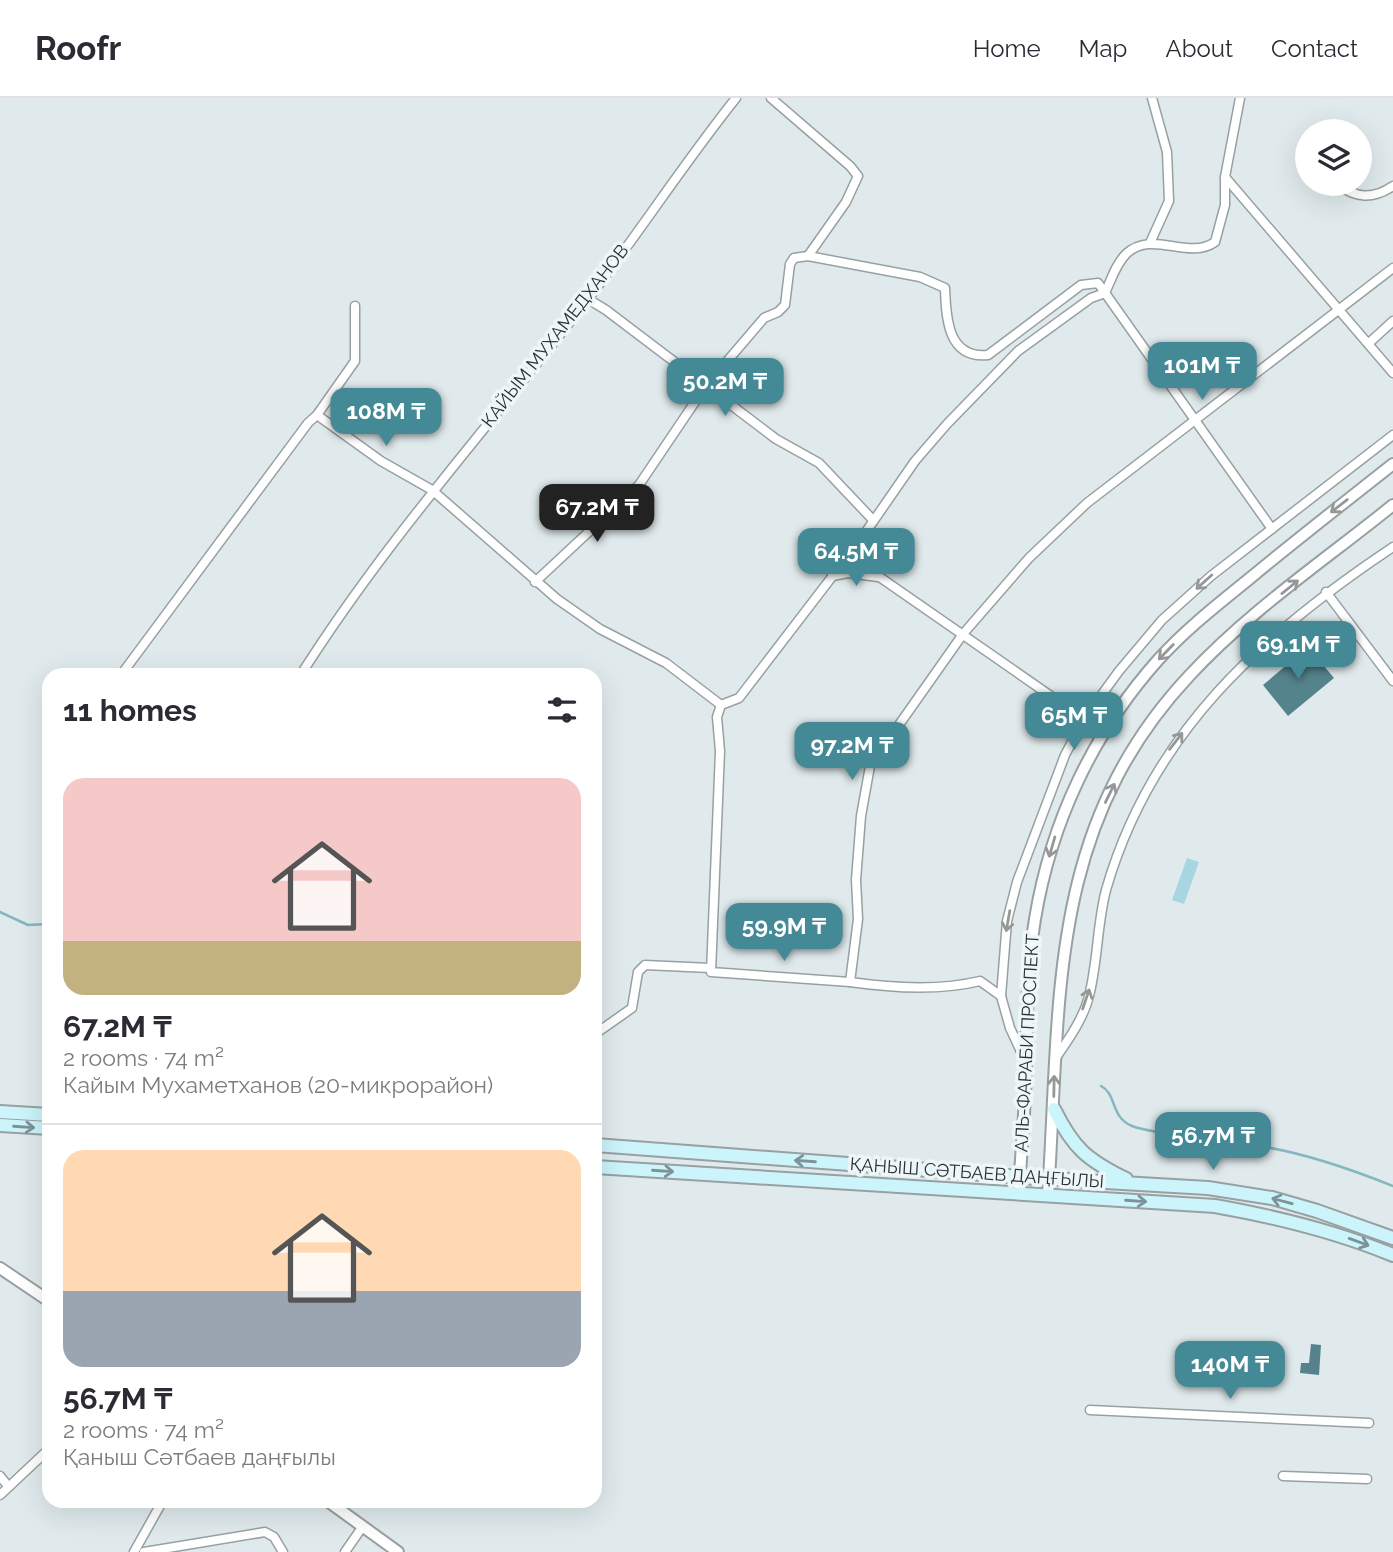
<!DOCTYPE html>
<html lang="en">
<head>
<meta charset="utf-8">
<style>
  body { margin:0; font-family:Raleway,sans-serif; background:#f2f2f3; color:#2b2b33; height:100vh; display:flex; flex-direction:column; font-size:26px; white-space:nowrap }
  * { box-sizing:border-box; margin:0 }
  p { font-size:23px; color:#7c7c81 }
  .icon { flex:none; width:38px; height:38px; fill:none; stroke:currentColor; stroke-width:2; stroke-linecap:round; stroke-linejoin:round }
  .map { position:relative; flex:1; overflow:hidden }
  .drawer { position:absolute; left:42px; top:570px; width:560px; height:840px; display:flex; flex-direction:column; background:#fff; border-radius:21px; box-shadow:0 7px 28px #0002 }
  .drawer>* { flex:none }
  .tools { position:absolute; left:1295px; top:21px; display:grid; gap:14px }
  .tools a { display:grid; place-items:center; width:77px; height:77px; border-radius:50%; background:#fff; box-shadow:0 7px 28px #0002; font-size:35px }
  .price { position:absolute; translate:-50% -60px; padding:0 16px; border-radius:14px; background:#448996; color:#fff; font-size:23px; line-height:46px; filter:drop-shadow(0 2px 4px #0008) }
  .price::after { content:''; position:absolute; left:50%; top:42px; width:21px; height:16px; margin-left:-10px; background:inherit; clip-path:polygon(0 0,100% 0,50% 100%) }
  .price.selected { background:#222; color:#fff }
  ul { padding:0; list-style:none }
  li { display:grid; align-content:center; gap:14px; height:371px; padding:0 21px }
  li+li { border-top:2px solid #e1e1e2 }
  li span { display:grid; place-items:center; height:217px; border-radius:21px; color:#555 }
  li>.icon { margin-inline-start:auto }
  span .icon { width:126px; height:126px; fill:#fffc; stroke-width:1 }
  li b { font-size:30px }
  h2 { display:flex; justify-content:space-between; align-items:center; height:84px; padding:0 21px; font-size:30px }
  header { display:flex; align-items:center; gap:42px; box-sizing:border-box; height:98px; padding:0 35px; background:#fff; border-bottom:2px solid #e1e1e2 }
  header strong { font-size:33px }
  nav { display:flex; gap:38px; margin-inline-start:auto; font-size:24px }
  .map>svg:first-child { display:block }
  .green { fill:#a8d6e0 }
  .lines { fill:none; stroke-linecap:round; stroke-linejoin:round }
  .stream { stroke:#86b6c0; stroke-width:2.5 }
  .building { fill:#55838c }
  .minor-casing { stroke:#97a0a2; stroke-width:11 }
  .tertiary-casing { stroke:#97a0a2; stroke-width:14 }
  .secondary-casing { stroke:#97a0a2; stroke-width:16 }
  .minor { stroke:#fff; stroke-width:8 }
  .tertiary { stroke:#fff; stroke-width:10 }
  .secondary { stroke:#ccf4fb; stroke-width:12 }
  .oneway { stroke:#969898 }
  .oneway2 { stroke:#7c9296 }
  .labels { text-anchor:middle; stroke-width:7; stroke-linejoin:round; paint-order:stroke }
  .street-label { font-size:18px; fill:#2d3132; stroke:#edf7f9 }
</style>
</head>
<body>
<header>
<strong>Roofr</strong>
<nav><a>Home</a><a>Map</a><a>About</a><a>Contact</a></nav>
</header>
<div class="map">
<svg width="1393" height="1454" viewBox="0 0 1393 1454">
  <rect width="100%" height="100%" fill="#e0eaec"/>
  <!-- green -->
  <path class="green" d="M1187,760L1199,764L1184,806L1172,802Z"/>
  <g class="lines">
    <!-- stream -->
    <g class="stream">
      <path d="M0,814L28,827L49,826"/>
      <path d="M1101,988C1117,996 1110,1019 1132,1028C1142,1032 1154,1033 1164,1035C1197,1041 1231,1043 1265,1049C1307,1056 1353,1072 1393,1088"/>
    </g>
  </g>
  <!-- building -->
  <g class="building">
    <path d="M1308,549L1334,580L1288,618L1263,587Z"/>
    <path d="M1311,1246L1321,1247L1319,1277L1300,1275L1301,1265H1309Z"/>
  </g>
  <g class="lines">
    <defs>
      <g id="minor">
        <path d="M771,0L850,68L858,78L846,104L808,158"/>
        <path d="M1225,79L1393,275"/>
        <path d="M1337,86C1356,100 1372,102 1393,88"/>
        <path d="M1150,145L1169,103L1167,54L1152,0"/>
        <path d="M588,201L606,212L776,341L819,365L873,422"/>
        <path d="M1369,245L1393,223"/>
        <path d="M317,317L355,263V208"/>
        <path d="M861,441C862,459 867,467 881,480L1084,621"/>
        <path d="M832,478L848,475L878,479"/>
        <path d="M535,484L639,387L705,289L764,220L778,214L785,207L790,166L794,160L808,158L920,179L945,190C946,221 948,261 988,257L1081,187L1098,185L1272,431"/>
        <path d="M1326,494L1393,583"/>
        <path d="M121,577L308,325L317,317L381,363L432,392L557,501L600,531L666,565L721,607"/>
        <path d="M300,578C385,443 491,326 588,201C639,135 684,65 736,0"/>
        <path d="M850,884L711,874L720,653L717,619L721,607L739,600L861,441L915,363L947,326L1018,253L1091,200L1105,195C1111,182 1116,166 1126,156C1152,131 1188,163 1215,144L1225,107V79L1240,0"/>
        <path d="M1001,898L980,883C939,893 892,890 850,884L858,821L856,782L861,718L870,668L963,536L1029,460L1087,405L1393,170"/>
        <path d="M595,936L632,910L638,874L645,867L710,870"/>
        <path d="M1057,958C1069,941 1084,919 1089,898C1098,863 1097,826 1106,792C1151,635 1261,537 1393,449"/>
        <path d="M1024,960L1010,930L1001,898L1007,823L1017,784L1065,657L1084,621L1119,573L1162,522L1211,478L1393,337"/>
        <path d="M1090,1312L1369,1325"/>
        <path d="M0,1378L8,1388"/>
        <path d="M1283,1378L1367,1381"/>
        <path d="M0,1397L49,1351"/>
        <path d="M134,1454L162,1404"/>
        <path d="M144,1454L265,1434L274,1439L283,1454"/>
        <path d="M345,1454L363,1428"/>
      </g>
      <g id="tertiary">
        <path d="M1019,1095C1021,1051 1026,1007 1026,963C1027,915 1027,869 1035,821C1051,724 1093,635 1158,562C1185,532 1217,507 1249,481C1296,442 1345,404 1393,366"/>
        <path d="M1048,1097C1061,903 1046,731 1189,578C1249,513 1325,462 1393,407"/>
        <path d="M0,1170L49,1203"/>
        <path d="M329,1404L398,1454"/>
      </g>
      <g id="secondary">
        <path d="M1054,1011C1073,1050 1087,1062 1126,1081"/>
        <path d="M0,1014L49,1017"/>
        <path d="M0,1027L49,1030"/>
        <path d="M595,1047L1020,1079L1208,1090L1272,1100L1317,1113L1393,1140"/>
        <path d="M595,1069L1215,1108C1277,1119 1335,1133 1393,1157"/>
      </g>
    </defs>
    <!-- minor casing -->
    <use href="#minor" class="minor-casing"/>
    <!-- tertiary casing -->
    <use href="#tertiary" class="tertiary-casing"/>
    <!-- secondary casing -->
    <use href="#secondary" class="secondary-casing"/>
    <!-- minor -->
    <use href="#minor" class="minor"/>
    <!-- tertiary -->
    <use href="#tertiary" class="tertiary"/>
    <!-- secondary -->
    <use href="#secondary" class="secondary"/>
  </g>
  <!-- one-way arrows -->
  <defs><path id="oneway-shaft" d="M-6 0H5M1.5-3L5.5 0L1.5 3" fill="none" stroke-width="1.6" stroke-linecap="round" stroke-linejoin="round" transform="scale(1.75)"/></defs>
  <g class="oneway">
    <use href="#oneway-shaft" transform="translate(1339 408) rotate(142)"/>
    <use href="#oneway-shaft" transform="translate(1204 484) rotate(138)"/>
    <use href="#oneway-shaft" transform="translate(1290 489) rotate(-39)"/>
    <use href="#oneway-shaft" transform="translate(1166 554) rotate(134)"/>
    <use href="#oneway-shaft" transform="translate(1176 643) rotate(-52)"/>
    <use href="#oneway-shaft" transform="translate(1110 695) rotate(-64)"/>
    <use href="#oneway-shaft" transform="translate(1052 749) rotate(106)"/>
    <use href="#oneway-shaft" transform="translate(1008 823) rotate(100)"/>
    <use href="#oneway-shaft" transform="translate(1086 901) rotate(-71)"/>
    <use href="#oneway-shaft" transform="translate(1054 988) rotate(-89)"/>
  </g>
  <g class="oneway2">
    <use href="#oneway-shaft" transform="translate(24 1029) rotate(4)"/>
    <use href="#oneway-shaft" transform="translate(805 1063) rotate(-176)"/>
    <use href="#oneway-shaft" transform="translate(663 1073) rotate(4)"/>
    <use href="#oneway-shaft" transform="translate(1136 1103) rotate(4)"/>
    <use href="#oneway-shaft" transform="translate(1282 1103) rotate(-165)"/>
    <use href="#oneway-shaft" transform="translate(1359 1144) rotate(20)"/>
  </g>
  <g class="labels">
    <!-- street labels -->
    <g class="street-label">
      <text transform="translate(555 238) rotate(-52)" y="6">КАЙЫМ МУХАМЕДХАНОВ</text>
      <text transform="translate(1027 945) rotate(-87)" y="6">АЛЬ-ФАРАБИ ПРОСПЕКТ</text>
      <text transform="translate(977 1075) rotate(4)" y="6">ҚАНЫШ СӘТБАЕВ ДАҢҒЫЛЫ</text>
    </g>
  </g>
</svg>
<div class="tools">
<a><svg class="icon" aria-label="layers" viewBox="0 0 24 24"><path d="M12 4l9 5-9 5-9-5zM3 14l9 5 9-5"/></svg></a>
</div>
<b class="price" style="left:1202px;top:304px">101M ₸</b>
<b class="price" style="left:725px;top:320px">50.2M ₸</b>
<b class="price" style="left:386px;top:350px">108M ₸</b>
<b class="price selected" style="left:597px;top:446px">67.2M ₸</b>
<b class="price" style="left:856px;top:490px">64.5M ₸</b>
<b class="price" style="left:1298px;top:583px">69.1M ₸</b>
<b class="price" style="left:1074px;top:654px">65M ₸</b>
<b class="price" style="left:852px;top:684px">97.2M ₸</b>
<b class="price" style="left:784px;top:865px">59.9M ₸</b>
<b class="price" style="left:1213px;top:1074px">56.7M ₸</b>
<b class="price" style="left:1230px;top:1303px">140M ₸</b>
<section class="drawer">
<h2>11 homes<svg class="icon" aria-label="filters" viewBox="0 0 24 24"><path d="M4 7h16M4 17h16"/><circle cx="9" cy="7" r="2"/><circle cx="15" cy="17" r="2"/></svg></h2>
<ul>
<li><span style="background:linear-gradient(#f6c9c9 75%,#c2b280 0)"><svg class="icon" aria-label="home" viewBox="0 0 24 24"><path d="M3 11l9-7 9 7M6 9v11h12V9"/></svg></span><div><b>67.2M ₸</b><p>2 rooms · 74 m²</p><p>Кайым Мухаметханов (20-микрорайон)</p></div></li>
<li><span style="background:linear-gradient(#ffd9b3 65%,#9aa5b1 0)"><svg class="icon" aria-label="home" viewBox="0 0 24 24"><path d="M3 11l9-7 9 7M6 9v11h12V9"/></svg></span><div><b>56.7M ₸</b><p>2 rooms · 74 m²</p><p>Қаныш Сәтбаев даңғылы</p></div></li>
</ul>
</section>
</div>
</body>
</html>
